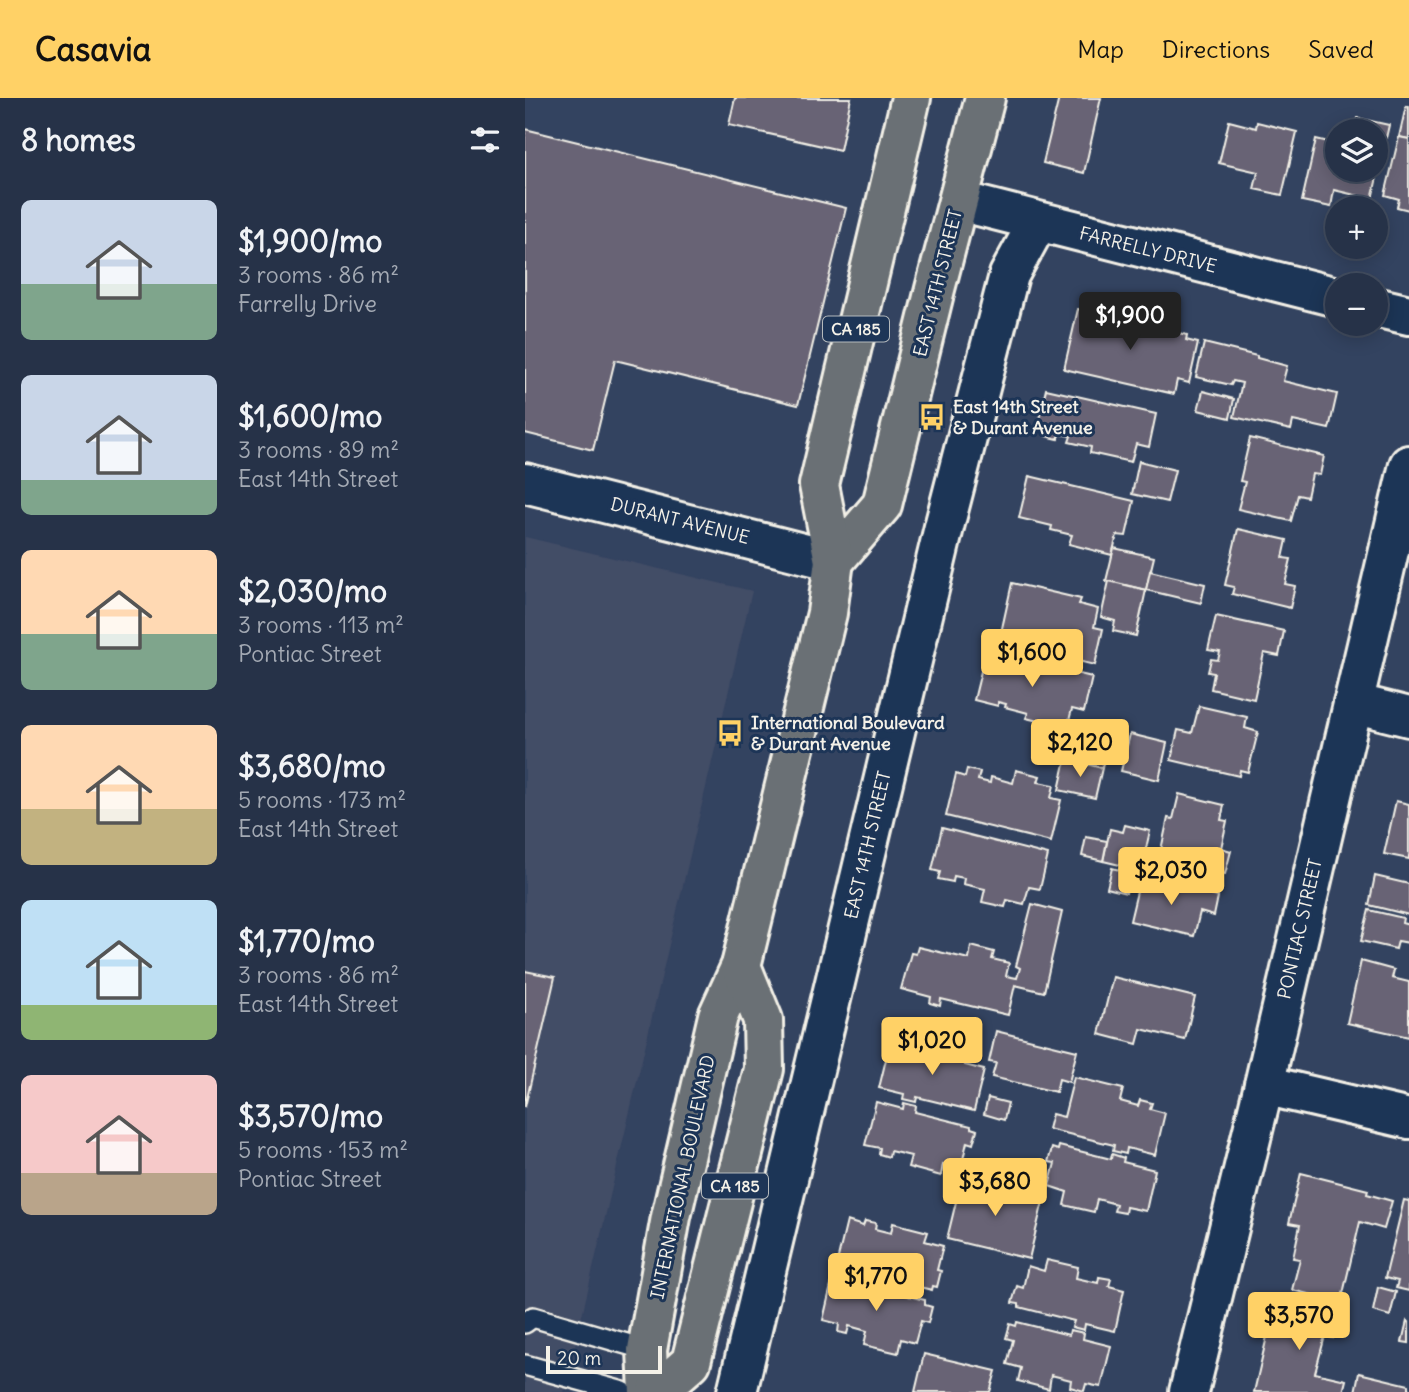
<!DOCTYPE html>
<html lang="en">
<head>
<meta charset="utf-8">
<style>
  body { margin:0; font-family:Delius,sans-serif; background:#2e3a4f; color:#f1f3f6; height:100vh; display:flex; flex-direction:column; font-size:26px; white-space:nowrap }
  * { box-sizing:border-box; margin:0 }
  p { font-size:23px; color:#a4aab4 }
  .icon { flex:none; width:38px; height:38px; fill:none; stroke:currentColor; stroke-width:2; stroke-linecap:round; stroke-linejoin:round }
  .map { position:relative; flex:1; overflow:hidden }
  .panel { display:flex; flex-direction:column; background:#263248; width:525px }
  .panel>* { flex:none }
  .fabs { position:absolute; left:800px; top:21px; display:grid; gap:14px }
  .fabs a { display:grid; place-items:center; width:63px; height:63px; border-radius:50%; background:#263248; box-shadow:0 4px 18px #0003,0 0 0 2px #424d60; font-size:35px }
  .scale { position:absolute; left:21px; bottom:18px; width:116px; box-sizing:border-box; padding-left:7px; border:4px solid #f4f1e8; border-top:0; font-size:19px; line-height:24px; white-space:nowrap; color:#f4f1e8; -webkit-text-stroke:5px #1d3557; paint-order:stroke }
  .price { position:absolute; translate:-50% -60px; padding:0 16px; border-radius:7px; background:#ffd166; color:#111; font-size:23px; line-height:46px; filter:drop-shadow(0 2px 4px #0008) }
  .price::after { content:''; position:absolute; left:50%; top:42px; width:21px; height:16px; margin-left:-10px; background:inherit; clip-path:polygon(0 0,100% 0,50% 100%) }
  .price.on { background:#222; color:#fff }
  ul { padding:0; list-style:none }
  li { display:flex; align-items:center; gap:21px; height:175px; padding:0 21px }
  li span { display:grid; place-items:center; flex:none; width:196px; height:140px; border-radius:10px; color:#555 }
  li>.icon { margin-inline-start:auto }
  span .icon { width:84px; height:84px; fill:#fffc; stroke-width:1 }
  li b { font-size:30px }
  h2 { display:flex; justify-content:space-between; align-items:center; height:84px; padding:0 21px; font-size:30px }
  header { display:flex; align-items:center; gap:42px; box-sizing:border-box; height:98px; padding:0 35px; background:#ffd166; color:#111 }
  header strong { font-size:33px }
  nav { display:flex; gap:38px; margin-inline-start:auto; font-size:24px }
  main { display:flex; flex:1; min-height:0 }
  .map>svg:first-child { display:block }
  .built { fill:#434d66 }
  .building { fill:#676374; stroke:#f4f1e8; stroke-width:2 }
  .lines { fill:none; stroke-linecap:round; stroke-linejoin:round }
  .service-casing { stroke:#f4f1e8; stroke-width:24 }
  .minor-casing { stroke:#f4f1e8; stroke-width:44 }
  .primary-casing { stroke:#f4f1e8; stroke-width:44 }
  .service { stroke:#1d3557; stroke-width:19 }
  .minor { stroke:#1d3557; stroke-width:38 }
  .primary { stroke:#6a7074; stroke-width:38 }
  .labels { text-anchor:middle; stroke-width:6; stroke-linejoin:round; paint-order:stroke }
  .shield { fill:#1d3557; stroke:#b4b9bc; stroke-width:2 }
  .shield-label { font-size:16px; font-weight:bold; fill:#f4f1e8 }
  .street-label { font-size:18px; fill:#f4f1e8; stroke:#1d3557 }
  .poi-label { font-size:18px; font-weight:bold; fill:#f4f1e8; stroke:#1d3557; text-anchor:start }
</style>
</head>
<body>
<header>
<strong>Casavia</strong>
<nav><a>Map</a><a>Directions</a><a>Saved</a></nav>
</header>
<main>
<section class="panel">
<h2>8 homes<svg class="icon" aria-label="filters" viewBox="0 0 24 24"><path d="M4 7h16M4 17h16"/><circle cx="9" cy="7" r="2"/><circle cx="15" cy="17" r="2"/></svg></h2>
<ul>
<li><span style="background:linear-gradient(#c9d6e8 60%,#7fa58c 0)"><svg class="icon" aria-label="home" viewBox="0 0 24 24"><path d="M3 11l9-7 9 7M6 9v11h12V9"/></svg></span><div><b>$1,900/mo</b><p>3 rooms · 86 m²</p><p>Farrelly Drive</p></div></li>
<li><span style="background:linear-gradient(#c9d6e8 75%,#7fa58c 0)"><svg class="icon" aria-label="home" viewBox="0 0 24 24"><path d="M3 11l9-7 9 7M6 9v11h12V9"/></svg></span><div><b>$1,600/mo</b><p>3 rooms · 89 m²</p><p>East 14th Street</p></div></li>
<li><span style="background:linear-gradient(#ffd9b3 60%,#7fa58c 0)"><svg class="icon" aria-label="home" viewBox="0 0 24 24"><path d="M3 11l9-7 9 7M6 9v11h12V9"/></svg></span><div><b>$2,030/mo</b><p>3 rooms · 113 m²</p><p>Pontiac Street</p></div></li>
<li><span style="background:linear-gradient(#ffd9b3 60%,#c2b280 0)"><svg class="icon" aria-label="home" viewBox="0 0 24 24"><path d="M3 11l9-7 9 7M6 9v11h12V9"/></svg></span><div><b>$3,680/mo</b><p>5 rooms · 173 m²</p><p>East 14th Street</p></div></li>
<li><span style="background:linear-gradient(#bfe0f5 75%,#8fb573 0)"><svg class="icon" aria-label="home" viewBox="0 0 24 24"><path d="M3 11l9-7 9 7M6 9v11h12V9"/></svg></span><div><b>$1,770/mo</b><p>3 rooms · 86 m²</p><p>East 14th Street</p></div></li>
<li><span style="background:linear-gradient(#f6c9c9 70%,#b9a48a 0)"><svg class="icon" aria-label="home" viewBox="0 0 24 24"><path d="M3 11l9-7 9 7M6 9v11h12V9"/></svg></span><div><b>$3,570/mo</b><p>5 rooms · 153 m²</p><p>Pontiac Street</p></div></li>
</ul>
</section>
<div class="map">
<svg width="884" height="1294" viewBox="0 0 884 1294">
  <rect width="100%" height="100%" fill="#334360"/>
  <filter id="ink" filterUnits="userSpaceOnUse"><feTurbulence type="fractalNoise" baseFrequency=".0143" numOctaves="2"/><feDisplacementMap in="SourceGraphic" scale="14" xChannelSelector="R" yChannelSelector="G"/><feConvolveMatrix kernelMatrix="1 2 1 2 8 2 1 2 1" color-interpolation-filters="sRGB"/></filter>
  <g filter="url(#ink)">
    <!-- built -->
    <path class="built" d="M0,439L227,493L39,1294H0Z"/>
    <!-- building -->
    <g class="building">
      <path d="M210,0H326L315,52L204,27Z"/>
      <path d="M534,0H576L559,75L518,65Z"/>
      <path d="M881,8L884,9V41L874,39Z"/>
      <path d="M832,20L864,27L847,101L809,92L806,109L777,103L791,41L812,46V72H850V33H829Z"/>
      <path d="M704,23L731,30L732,24L772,34L757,97L729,91L733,74L694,65Z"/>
      <path d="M0,31L321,110L273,307L90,262L68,352L0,335Z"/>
      <path d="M874,39L884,41V112L872,109L874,101L860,97Z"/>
      <path d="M553,211L662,237L661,242L673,245L664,285L652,282L649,296L539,271Z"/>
      <path d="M679,245L732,258V260L762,268L758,283L812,296L804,331L768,323L766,332L709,319L717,285L708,283L706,287L671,279Z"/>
      <path d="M521,291L631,316L624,349L611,346L606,364L565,355L566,349L544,344L546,338L534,336L533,341L521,338L523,333L512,330Z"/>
      <path d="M678,293L709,301L705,320L673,312Z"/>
      <path d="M725,340L799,358L795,377L787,376L782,399L773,397L766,423L713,411L720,384L715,383Z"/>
      <path d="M614,363L650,372L642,404L607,396Z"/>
      <path d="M504,378L609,403L601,438L592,437L587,457L544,446L547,437L526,432L527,428L494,420Z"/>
      <path d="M713,431L762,442L758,460L766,461L760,486L770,488L765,510L707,496L709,489L700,487Z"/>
      <path d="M589,450L629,459L621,492L581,483Z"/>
      <path d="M625,473L680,486L676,505L621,492Z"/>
      <path d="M584,483L621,492L611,538L588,533L590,523L576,519Z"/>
      <path d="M487,485L556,501L554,506L573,511L569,529L578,531L570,567L474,544Z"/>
      <path d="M691,518L759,533L754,558L739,555L729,601L686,591L689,575L683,574L686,561L693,562L695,554L683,552Z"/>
      <path d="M461,553L487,560L488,556L501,559L500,563L567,579L559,614L547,611L542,630L501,620L503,615L480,609L481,606L473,604V608L449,602Z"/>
      <path d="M674,608L722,619L720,630L733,634L723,674L715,672L714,678L646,662L653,632L667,635Z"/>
      <path d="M548,630L584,638L577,670L541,661Z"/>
      <path d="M605,636L642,645L634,682L596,673Z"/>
      <path d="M541,661L577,670L570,700L534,692Z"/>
      <path d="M442,671L455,674L453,682L465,685L466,679L488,685L491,672L515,678L513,684L529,687L526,700L536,702L526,744L421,718L431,676L440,679Z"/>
      <path d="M654,696L699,707L696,722L702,723L696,750L706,753L700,776L634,761L643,720L648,721Z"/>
      <path d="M871,703L884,706V761L859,756Z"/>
      <path d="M600,727L625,733L616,772L578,763L585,731L598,734Z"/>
      <path d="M417,730L523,757L515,791L504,789L499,806L482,802L480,809L457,804L460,791L438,786L439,780L429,778L428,784L413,781L415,774L407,772Z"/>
      <path d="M561,739L582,743L578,763L557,758Z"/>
      <path d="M587,770L606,775L601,795L582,790Z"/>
      <path d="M850,778L884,786V817L844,807Z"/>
      <path d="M615,781L693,799L689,818L675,814L669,838L605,823Z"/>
      <path d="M507,806L537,814L519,894L490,887L483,917L416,901L415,908L405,905L406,899L376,891L386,855L391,856L393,849L444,861L446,848L469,854L467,861L484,865L481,878L492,880L495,870L491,868Z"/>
      <path d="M844,812L878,820L877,825L884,827V845L873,843L871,851L836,843Z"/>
      <path d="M836,863L869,872L867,880L884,884V939L822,925Z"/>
      <path d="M0,873L30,879L0,1009Z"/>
      <path d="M588,879L670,899L660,942L616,931L612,946L574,936Z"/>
      <path d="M471,933L552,953L544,984L534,981L531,994L467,979L471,965L464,964Z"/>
      <path d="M381,946L393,948L391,955L408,959L411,948L443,956L440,967L459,972L449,1013L392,999L391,1004L378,1001L379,996L354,990L364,949L379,953Z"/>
      <path d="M549,979L598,991L595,1003L613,1008L615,1002L627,1005L625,1011L640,1015L630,1057L602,1050L601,1056L588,1053L589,1047L523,1031L527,1016L539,1019Z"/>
      <path d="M463,1000L483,1005L479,1022L459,1016Z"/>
      <path d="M351,1004L378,1011L379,1005L391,1008L390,1014L446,1028V1030L452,1032L448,1046L442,1044L436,1070L418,1066L416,1078L383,1069L386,1058L365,1053L364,1059L354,1056L355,1050L340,1047Z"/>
      <path d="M534,1048L586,1061L587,1056L599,1060L598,1064L630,1072L621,1113L601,1109L600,1115L589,1113L591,1106L572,1101L569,1114L539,1107L542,1094L524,1088L530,1065L523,1064L527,1050L533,1052Z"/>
      <path d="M776,1075L843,1092L842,1096L867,1103L859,1131L835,1124L816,1204L767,1192L775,1161L768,1160L775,1127L764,1125Z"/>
      <path d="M437,1079L519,1099L504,1161L422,1141Z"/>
      <path d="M879,1102L884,1103V1193L871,1190L873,1183L860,1180Z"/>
      <path d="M322,1123L338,1128L340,1123L351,1125L350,1131L366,1135L368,1125L403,1134L400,1143L418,1148L412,1172L416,1173L412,1189L408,1188L407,1192L353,1179L352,1182L338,1179V1174L311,1168Z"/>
      <path d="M522,1162L553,1169L551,1180L573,1185L574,1179L586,1181L584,1188L599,1192L590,1233L560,1226L559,1232L547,1229L549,1223L494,1209V1206L487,1205L492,1188L498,1190L503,1168L519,1173Z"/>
      <path d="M308,1179L337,1187L338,1183L350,1185L349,1190L400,1202V1207L407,1209L403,1225L396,1223L390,1245L376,1241L373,1255L339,1247L342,1233L324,1228L322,1236L313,1234L314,1226L298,1222Z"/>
      <path d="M853,1189L871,1194L865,1218L848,1213Z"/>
      <path d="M767,1200L815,1212L808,1240L800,1238L790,1275L821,1282L818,1294H729L744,1230L758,1233Z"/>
      <path d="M882,1223L884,1224V1245L877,1244Z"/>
      <path d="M492,1224L544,1237L545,1232L559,1235L558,1241L586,1248L576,1289L561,1286L559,1293L545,1289L546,1282L526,1277L524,1291L493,1283L496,1270L482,1266L488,1242L481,1240L485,1226L491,1228Z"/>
      <path d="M399,1256L471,1273L465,1294H390Z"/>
      <path d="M834,1275L884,1287V1294H830Z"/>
    </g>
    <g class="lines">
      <defs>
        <g id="service">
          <path d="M0,1225L8,1219L122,1252"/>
          <path d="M0,1267L98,1294"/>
        </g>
        <g id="minor">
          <path d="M434,103L812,199"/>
          <path d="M850,209L884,217"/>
          <path d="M0,385L309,463"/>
          <path d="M828,605L884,619"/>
          <path d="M739,987L884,1021"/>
          <path d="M212,1294L419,429L484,177L513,124"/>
          <path d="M664,1294L739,987L884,367"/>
        </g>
        <g id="primary">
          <path d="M309,463L357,407L410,191L460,0"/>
          <path d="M124,1294L122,1252L146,1119L193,918L216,868L302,515L309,463L294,387L386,0"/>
          <path d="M132,1294L166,1264L239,971L238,922L216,868"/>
        </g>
      </defs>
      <!-- service casing -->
      <use href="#service" class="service-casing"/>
      <!-- minor casing -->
      <use href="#minor" class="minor-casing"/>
      <!-- primary casing -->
      <use href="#primary" class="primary-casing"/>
      <!-- service -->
      <use href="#service" class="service"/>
      <!-- minor -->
      <use href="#minor" class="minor"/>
      <!-- primary -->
      <use href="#primary" class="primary"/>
    </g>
  </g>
  <!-- icons -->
  <defs>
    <symbol id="bus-bare" viewBox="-9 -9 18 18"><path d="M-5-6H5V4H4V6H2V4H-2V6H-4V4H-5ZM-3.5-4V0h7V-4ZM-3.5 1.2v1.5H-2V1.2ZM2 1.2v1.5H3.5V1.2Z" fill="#ffd166" stroke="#1d3557" stroke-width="2.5" paint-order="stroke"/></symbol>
  </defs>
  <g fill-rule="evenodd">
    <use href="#bus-bare" x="388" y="300" width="38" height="38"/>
    <use href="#bus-bare" x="186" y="616" width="38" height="38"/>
  </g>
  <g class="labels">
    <!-- shield labels -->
    <g class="shield">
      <rect x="298" y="218.5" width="66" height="25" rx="5"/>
      <rect x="177" y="1075.5" width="66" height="25" rx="5"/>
    </g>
    <g class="shield-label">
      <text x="331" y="237">CA 185</text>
      <text x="210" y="1094">CA 185</text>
    </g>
    <!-- street labels -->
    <g class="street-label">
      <text transform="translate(623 152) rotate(14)" y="6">FARRELLY DRIVE</text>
      <text transform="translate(413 185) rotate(-76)" y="6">EAST 14TH STREET</text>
      <text transform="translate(155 423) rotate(14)" y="6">DURANT AVENUE</text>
      <text transform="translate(343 747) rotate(-77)" y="6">EAST 14TH STREET</text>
      <text transform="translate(775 831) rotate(-77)" y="6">PONTIAC STREET</text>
      <text transform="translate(158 1079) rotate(-78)" y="6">INTERNATIONAL BOULEVARD</text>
    </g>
    <!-- poi labels -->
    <g class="poi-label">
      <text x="428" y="315">East 14th Street<tspan x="428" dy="21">&amp; Durant Avenue</tspan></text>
      <text x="226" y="631">International Boulevard<tspan x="226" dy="21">&amp; Durant Avenue</tspan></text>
    </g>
  </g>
</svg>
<div class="fabs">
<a><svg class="icon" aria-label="layers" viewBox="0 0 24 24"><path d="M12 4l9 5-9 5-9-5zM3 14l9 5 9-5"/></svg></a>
<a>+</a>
<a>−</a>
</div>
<div class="scale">20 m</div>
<b class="price on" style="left:605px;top:254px">$1,900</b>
<b class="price" style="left:507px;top:591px">$1,600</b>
<b class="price" style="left:555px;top:681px">$2,120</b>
<b class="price" style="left:646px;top:809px">$2,030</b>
<b class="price" style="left:407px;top:979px">$1,020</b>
<b class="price" style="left:470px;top:1120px">$3,680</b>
<b class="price" style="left:351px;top:1215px">$1,770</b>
<b class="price" style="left:774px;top:1254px">$3,570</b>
</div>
</main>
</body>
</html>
